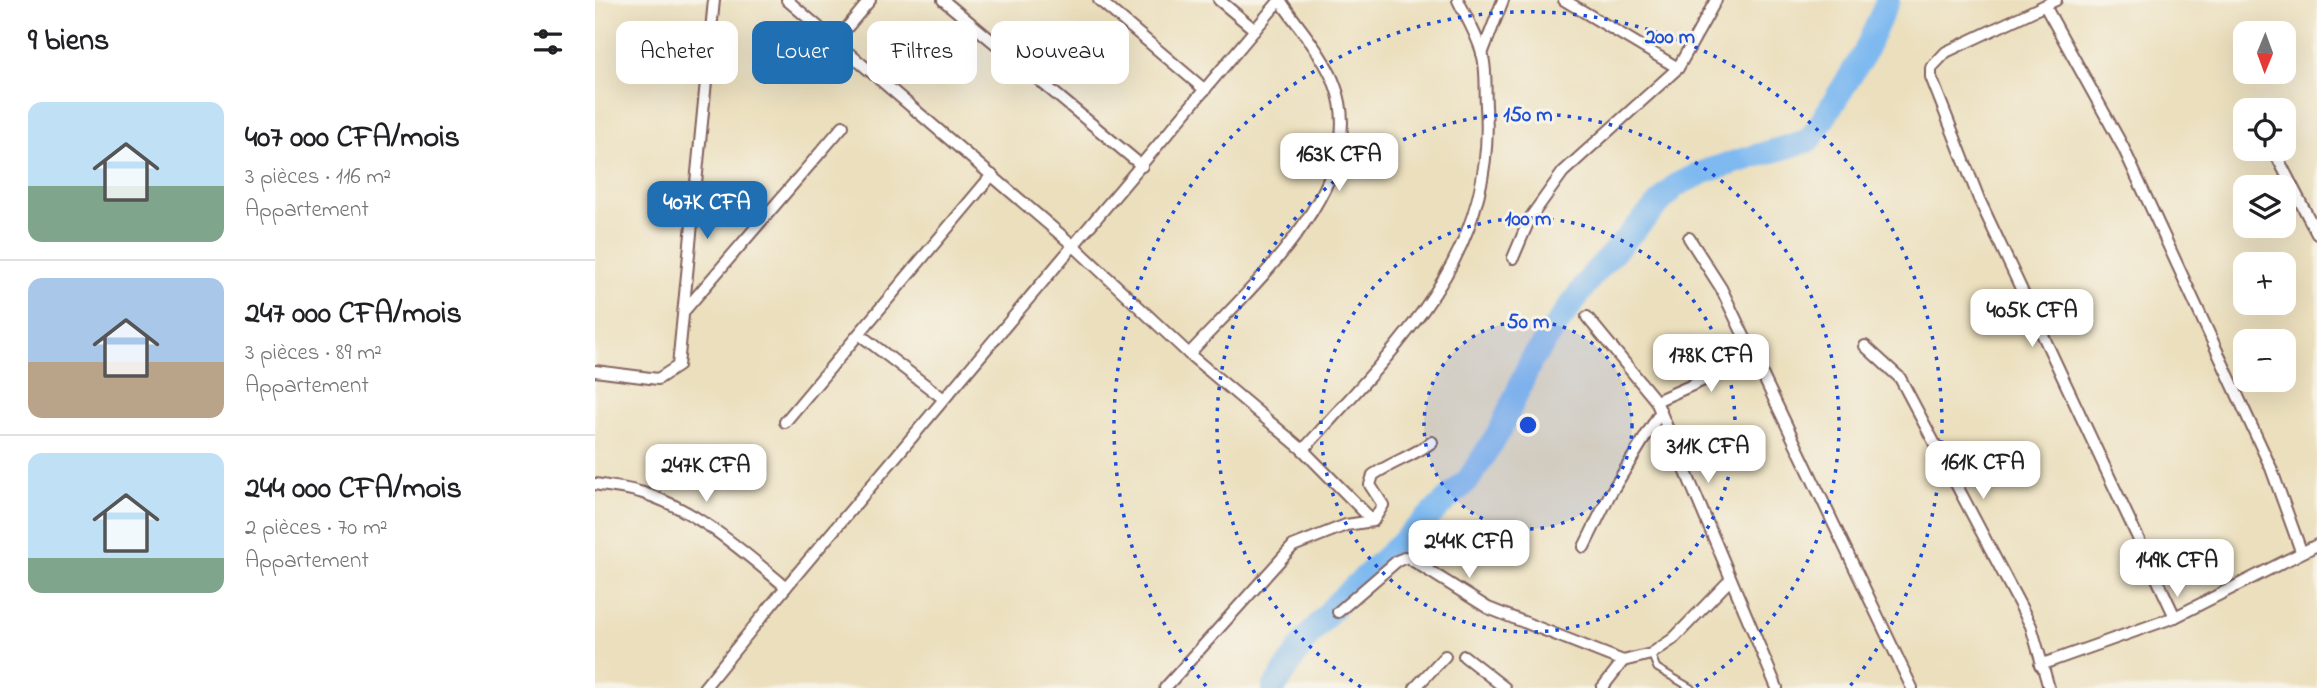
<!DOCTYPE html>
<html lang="fr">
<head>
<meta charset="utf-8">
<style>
  body { margin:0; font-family:"Indie Flower",sans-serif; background:#f6f6f6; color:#202124; height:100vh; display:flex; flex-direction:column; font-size:26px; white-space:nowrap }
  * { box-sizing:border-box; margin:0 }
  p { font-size:23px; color:#757577 }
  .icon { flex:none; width:38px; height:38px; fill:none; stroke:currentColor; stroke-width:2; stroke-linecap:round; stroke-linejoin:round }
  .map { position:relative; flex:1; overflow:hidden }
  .sheet { display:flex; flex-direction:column; background:#fff; width:595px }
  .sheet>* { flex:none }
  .guide { position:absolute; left:21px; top:21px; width:665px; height:63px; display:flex; gap:14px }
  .needle { width:46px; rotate:181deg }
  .buttons { position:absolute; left:1638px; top:21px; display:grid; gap:14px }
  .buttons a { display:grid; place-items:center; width:63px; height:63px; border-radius:14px; background:#fff; box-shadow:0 7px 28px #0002; font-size:35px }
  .price { position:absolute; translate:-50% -60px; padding:0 16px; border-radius:14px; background:#fff; color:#222; font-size:23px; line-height:46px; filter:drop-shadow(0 2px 4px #0008) }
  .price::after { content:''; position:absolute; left:50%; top:42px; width:21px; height:16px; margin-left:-10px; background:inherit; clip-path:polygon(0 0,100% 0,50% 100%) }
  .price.active { background:#1f6fb2; color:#fff }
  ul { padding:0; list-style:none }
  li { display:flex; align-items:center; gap:21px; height:175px; padding:0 28px }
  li+li { border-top:2px solid #e0e0e0 }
  li span { display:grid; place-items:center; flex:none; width:196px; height:140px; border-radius:14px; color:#555 }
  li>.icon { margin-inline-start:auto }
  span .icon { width:84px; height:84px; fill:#fffc; stroke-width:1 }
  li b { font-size:30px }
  h2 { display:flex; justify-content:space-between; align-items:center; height:84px; padding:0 28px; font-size:30px }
  .pill { padding:0 24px; border-radius:14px; background:#fff; box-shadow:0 7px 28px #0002; font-size:24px; line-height:63px }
  .pill.active { background:#1f6fb2; color:#fff }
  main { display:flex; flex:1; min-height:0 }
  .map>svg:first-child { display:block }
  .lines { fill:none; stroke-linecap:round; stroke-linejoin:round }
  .river { stroke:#7eb9f0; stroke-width:24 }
  .service-casing { stroke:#82625e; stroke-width:9 }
  .minor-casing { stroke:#82625e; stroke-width:14 }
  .service { stroke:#fff; stroke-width:5 }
  .minor { stroke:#fff; stroke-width:10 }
  .ring { fill:none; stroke:#1d4ed8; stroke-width:3.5; stroke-dasharray:3.5 7 }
  .centre { fill:#1d4ed8; stroke:#f7f3e8; stroke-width:3.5 }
  .ring-label { font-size:21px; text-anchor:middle; font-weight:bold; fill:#1d4ed8; stroke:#f7f3e8; stroke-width:6; stroke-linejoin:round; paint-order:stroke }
</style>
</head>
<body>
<main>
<section class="sheet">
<h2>9 biens<svg class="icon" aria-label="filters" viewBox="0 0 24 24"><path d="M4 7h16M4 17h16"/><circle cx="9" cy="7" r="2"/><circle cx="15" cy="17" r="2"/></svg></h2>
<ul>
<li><span style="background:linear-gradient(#bfe0f5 60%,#7fa58c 0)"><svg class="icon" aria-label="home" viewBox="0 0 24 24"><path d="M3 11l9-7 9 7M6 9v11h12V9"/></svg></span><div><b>407 000 CFA/mois</b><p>3 pièces · 116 m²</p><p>Appartement</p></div></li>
<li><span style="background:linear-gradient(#a9c7e8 60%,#b9a48a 0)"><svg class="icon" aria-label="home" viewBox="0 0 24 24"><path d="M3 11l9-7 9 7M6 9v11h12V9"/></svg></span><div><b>247 000 CFA/mois</b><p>3 pièces · 89 m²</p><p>Appartement</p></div></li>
<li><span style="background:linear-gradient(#bfe0f5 75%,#7fa58c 0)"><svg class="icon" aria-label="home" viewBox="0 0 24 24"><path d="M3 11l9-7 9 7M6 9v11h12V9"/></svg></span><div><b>244 000 CFA/mois</b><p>2 pièces · 70 m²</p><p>Appartement</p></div></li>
</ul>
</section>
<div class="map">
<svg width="1722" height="688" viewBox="0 0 1722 688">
  <rect width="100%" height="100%" fill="#f7f3e8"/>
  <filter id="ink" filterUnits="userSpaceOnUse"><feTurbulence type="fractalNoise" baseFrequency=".0143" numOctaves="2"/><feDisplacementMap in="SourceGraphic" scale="14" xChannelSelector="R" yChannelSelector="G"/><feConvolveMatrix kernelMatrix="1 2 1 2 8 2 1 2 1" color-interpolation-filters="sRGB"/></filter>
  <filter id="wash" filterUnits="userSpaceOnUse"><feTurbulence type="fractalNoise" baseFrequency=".00686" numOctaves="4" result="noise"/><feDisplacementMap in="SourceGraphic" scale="28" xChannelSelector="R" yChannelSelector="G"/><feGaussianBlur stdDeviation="1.57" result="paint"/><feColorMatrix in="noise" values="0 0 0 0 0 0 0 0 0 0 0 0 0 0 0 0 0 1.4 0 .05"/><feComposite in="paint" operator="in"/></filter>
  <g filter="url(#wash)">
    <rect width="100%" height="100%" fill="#ebdfbd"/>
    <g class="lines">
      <!-- river -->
      <path class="river" d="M679,688L711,639L742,603L874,479L906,429L936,361L999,273L1081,185L1114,170L1215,140L1269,54L1293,0"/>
    </g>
  </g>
  <g filter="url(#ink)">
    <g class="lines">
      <defs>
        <path id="service" d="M1056,654L1062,668L1096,688"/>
        <g id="minor">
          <path d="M192,0L480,247L594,354L708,450L778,521"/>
          <path d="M348,0L547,166"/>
          <path d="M504,0L610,90"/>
          <path d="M624,0L660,30"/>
          <path d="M969,0L1083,68"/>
          <path d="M1461,0L1351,52L1336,68V77L1384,199L1580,617"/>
          <path d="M1450,6L1528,147L1676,468L1706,551"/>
          <path d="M241,41L275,0"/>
          <path d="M887,54L908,0"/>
          <path d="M1678,149L1722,234"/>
          <path d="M1094,238L1126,288L1317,688"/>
          <path d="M918,258L935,218L968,172L1083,68L1121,0"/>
          <path d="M90,310L248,126"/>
          <path d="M992,317L1061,401L1182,688"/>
          <path d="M264,334L349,399"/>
          <path d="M1270,346L1305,378L1332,429L1436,626L1454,688"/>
          <path d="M594,354C652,290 778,183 740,85C729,55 703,27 685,0"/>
          <path d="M0,371L63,379L83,366L119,0"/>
          <path d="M1061,401L1159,358"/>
          <path d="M190,422L397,175"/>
          <path d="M708,450C800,347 902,257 891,106C890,90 892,69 887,53C882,35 871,17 863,0"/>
          <path d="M0,484C16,487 33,488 48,493C104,511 146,550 191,587"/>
          <path d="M989,547L1014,496L1066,411"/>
          <path d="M743,612L802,561L812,557L893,608L1028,661L1056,654L1078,639L1135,580"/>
          <path d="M869,656L910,688"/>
          <path d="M1445,665L1580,617L1722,545"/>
          <path d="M109,688L191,587L685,0"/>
          <path d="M570,688L698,546L751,525L778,521L788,505L775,485L778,475C797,462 818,456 837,442"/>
          <path d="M820,688L850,656"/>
          <path d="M1007,688L1028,661"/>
        </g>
      </defs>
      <!-- service casing -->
      <use href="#service" class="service-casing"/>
      <!-- minor casing -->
      <use href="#minor" class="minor-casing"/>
      <!-- service -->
      <use href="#service" class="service"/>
      <!-- minor -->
      <use href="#minor" class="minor"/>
    </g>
  </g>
  <!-- distance rings -->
  <circle cx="933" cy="425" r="104" fill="#1d4ed8" fill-opacity=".12"/>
  <g class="ring">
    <circle cx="933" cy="425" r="104"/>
    <circle cx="933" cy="425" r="207"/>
    <path d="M766 687A311 311 0 1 1 1100 687"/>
    <path d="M611 686A414 414 0 1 1 1255 686"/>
  </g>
  <circle cx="933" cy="425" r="10" class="centre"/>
  <g class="ring-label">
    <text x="1075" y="43">200 m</text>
    <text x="933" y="121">150 m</text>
    <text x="933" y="225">100 m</text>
    <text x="933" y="328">50 m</text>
  </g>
</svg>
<div class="buttons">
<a><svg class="needle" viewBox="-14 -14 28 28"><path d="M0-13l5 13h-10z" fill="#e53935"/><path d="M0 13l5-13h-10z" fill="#757577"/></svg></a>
<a><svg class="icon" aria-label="locate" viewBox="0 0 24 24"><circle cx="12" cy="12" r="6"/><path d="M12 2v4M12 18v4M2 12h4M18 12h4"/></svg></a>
<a><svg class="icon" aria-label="layers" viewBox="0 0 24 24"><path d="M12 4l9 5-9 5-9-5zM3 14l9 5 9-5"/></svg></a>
<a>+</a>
<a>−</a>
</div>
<b class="price" style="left:744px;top:193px">163K CFA</b>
<b class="price active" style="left:112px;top:241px">407K CFA</b>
<b class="price" style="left:1437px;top:349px">405K CFA</b>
<b class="price" style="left:1116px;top:394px">178K CFA</b>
<b class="price" style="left:1113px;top:485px">311K CFA</b>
<b class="price" style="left:1388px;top:501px">161K CFA</b>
<b class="price" style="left:111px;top:504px">247K CFA</b>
<b class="price" style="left:874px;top:580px">244K CFA</b>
<b class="price" style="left:1582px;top:599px">149K CFA</b>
<div class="guide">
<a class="pill">Acheter</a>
<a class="pill active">Louer</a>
<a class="pill">Filtres</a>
<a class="pill">Nouveau</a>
</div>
</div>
</main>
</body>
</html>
